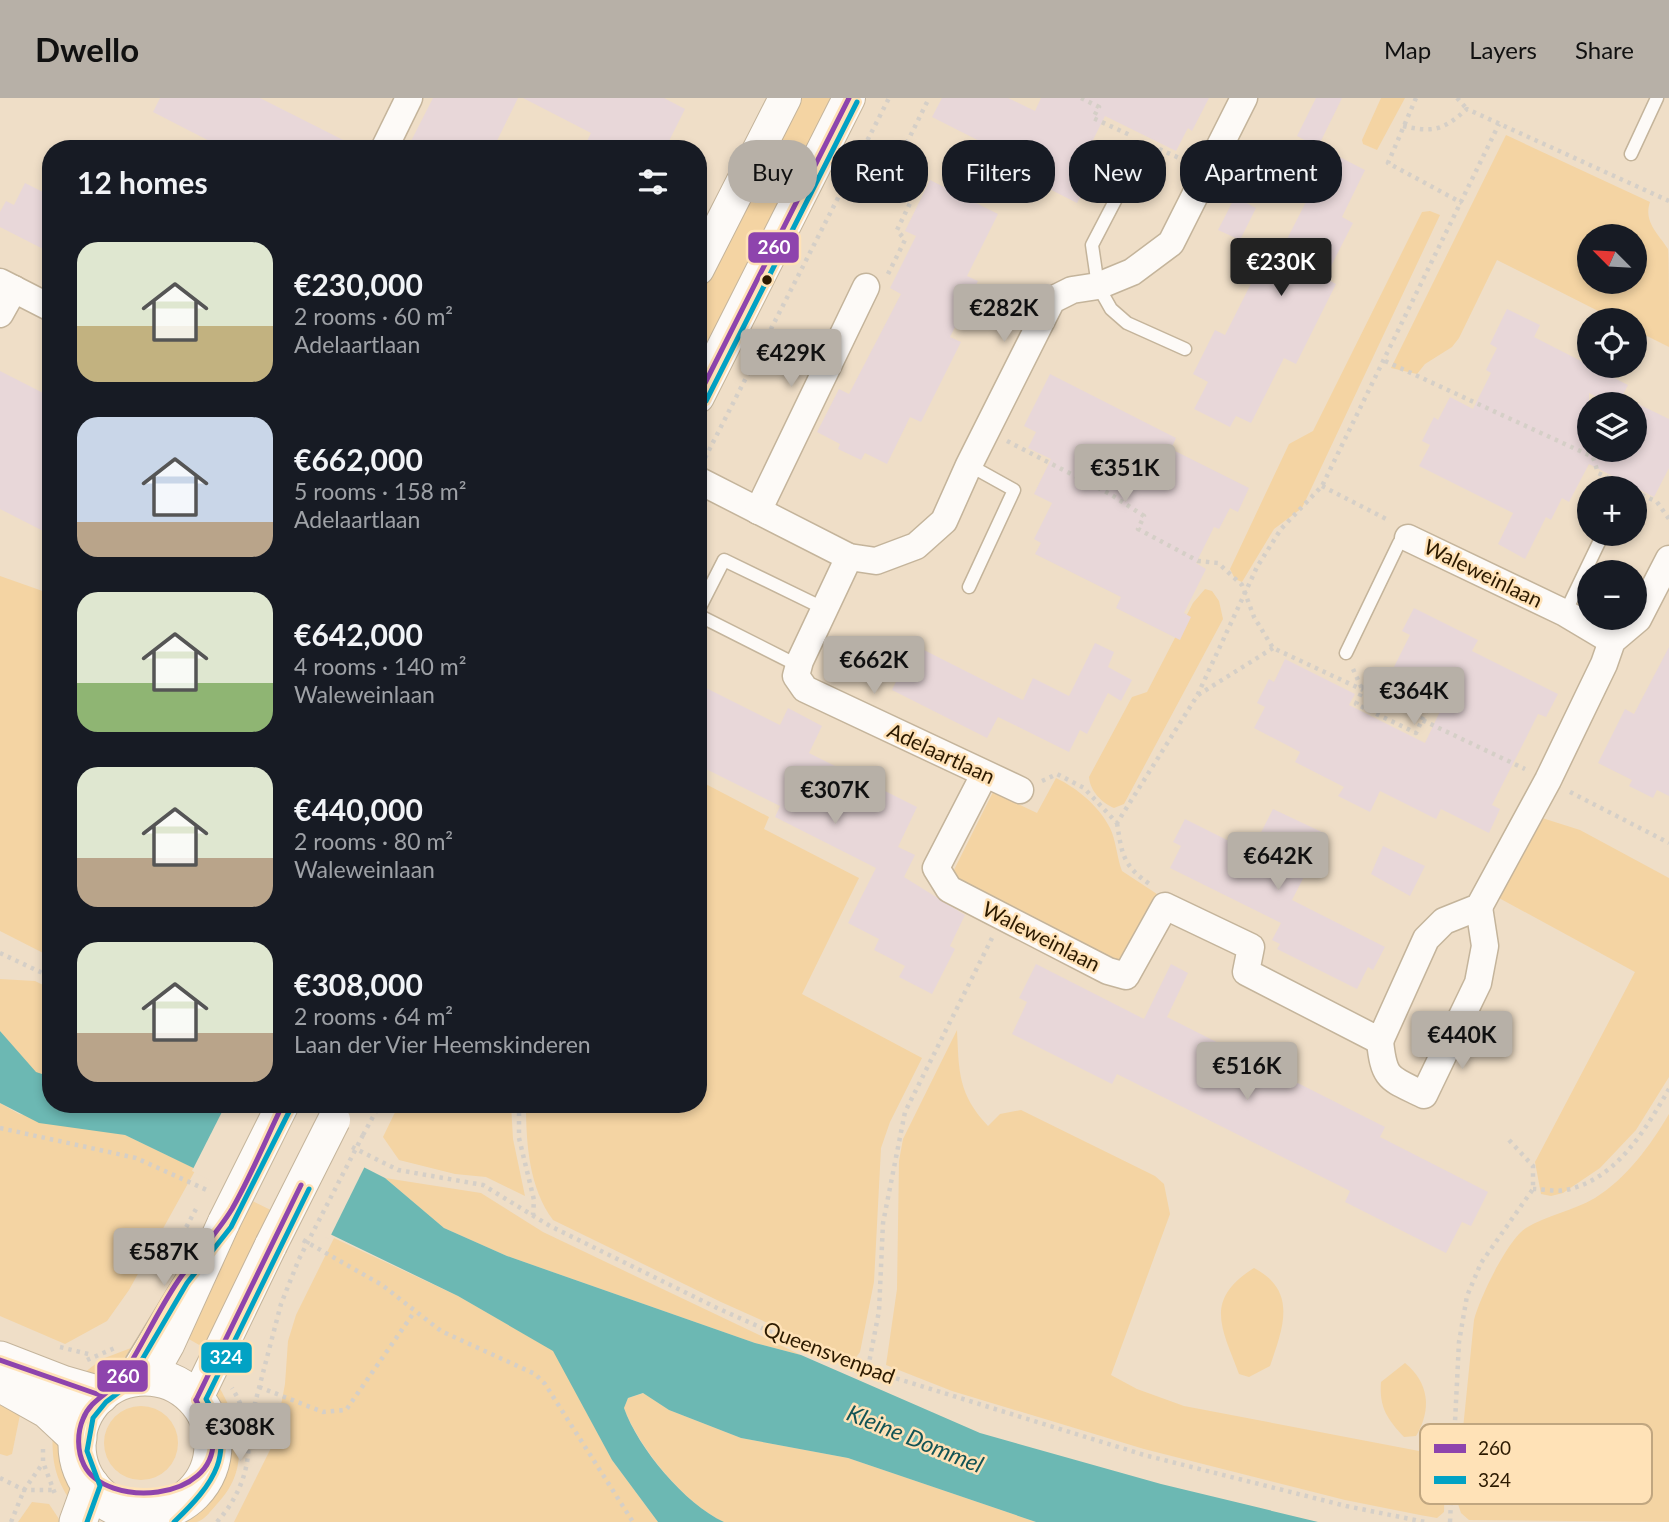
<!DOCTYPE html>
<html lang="en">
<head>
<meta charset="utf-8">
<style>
  body { margin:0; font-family:Lato,sans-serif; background:#20242c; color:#f1f3f6; height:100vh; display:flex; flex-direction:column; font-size:26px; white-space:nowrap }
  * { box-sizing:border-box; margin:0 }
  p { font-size:23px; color:#9ea1a6 }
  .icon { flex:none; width:38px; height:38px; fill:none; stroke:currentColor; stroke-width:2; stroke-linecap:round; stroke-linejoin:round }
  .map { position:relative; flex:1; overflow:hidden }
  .drawer { position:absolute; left:42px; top:42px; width:665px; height:973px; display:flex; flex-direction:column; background:#171b24; border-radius:28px; box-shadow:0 4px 10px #0003 }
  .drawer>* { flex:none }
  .guide { position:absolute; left:728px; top:42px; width:665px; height:63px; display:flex; gap:14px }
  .needle { width:46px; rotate:294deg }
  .fabs { position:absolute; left:1577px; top:126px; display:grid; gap:14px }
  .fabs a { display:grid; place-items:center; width:70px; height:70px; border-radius:50%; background:#171b24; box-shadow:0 4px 10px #0003; font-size:35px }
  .price { position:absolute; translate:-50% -60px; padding:0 16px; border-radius:7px; background:#b7b0a7; color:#111; font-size:23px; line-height:46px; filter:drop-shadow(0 2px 4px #0008) }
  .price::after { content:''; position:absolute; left:50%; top:42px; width:21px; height:16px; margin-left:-10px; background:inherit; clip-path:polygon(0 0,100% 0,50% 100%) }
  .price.on { background:#222; color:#fff }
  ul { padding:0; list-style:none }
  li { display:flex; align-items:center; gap:21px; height:175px; padding:0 35px }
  li span { display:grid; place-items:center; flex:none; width:196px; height:140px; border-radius:21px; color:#555 }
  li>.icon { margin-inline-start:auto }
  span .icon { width:84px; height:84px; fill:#fffc; stroke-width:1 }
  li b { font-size:30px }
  h2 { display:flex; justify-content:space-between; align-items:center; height:84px; padding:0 35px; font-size:30px }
  .chip { padding:0 24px; border-radius:28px; background:#171b24; box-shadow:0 4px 10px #0003; font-size:24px; line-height:63px }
  .chip.on { background:#b7b0a7; color:#111 }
  header { display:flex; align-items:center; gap:42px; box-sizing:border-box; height:98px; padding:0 35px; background:#b7b0a7; color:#111 }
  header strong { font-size:33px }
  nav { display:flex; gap:38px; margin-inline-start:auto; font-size:24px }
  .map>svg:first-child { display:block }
  .green { fill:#f4d4a3; fill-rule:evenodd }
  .water { fill:#6cb8b3 }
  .pier { fill:#efdec7 }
  .building { fill:#e8d7d9 }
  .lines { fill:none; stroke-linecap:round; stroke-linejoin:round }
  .service-casing { stroke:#c4b49b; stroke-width:15 }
  .minor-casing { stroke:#c4b49b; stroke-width:29 }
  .tertiary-casing { stroke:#c4b49b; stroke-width:34 }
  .secondary-casing { stroke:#c4b49b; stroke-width:39 }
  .path { stroke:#d5cfc7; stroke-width:4.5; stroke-dasharray:3.5 5; stroke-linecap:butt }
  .service { stroke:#fdfaf7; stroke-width:12 }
  .minor { stroke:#fdfaf7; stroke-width:26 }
  .tertiary { stroke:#fdfaf7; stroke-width:32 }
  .secondary { stroke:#fdfaf7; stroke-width:37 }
  .tertiary-bridge-casing { stroke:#c4b49b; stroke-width:34; stroke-linecap:butt }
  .path-bridge { stroke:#d5cfc7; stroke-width:4.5; stroke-dasharray:3.5 5; stroke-linecap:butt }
  .tertiary-bridge { stroke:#fdfaf7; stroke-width:32 }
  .bus-1-casing { stroke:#ffe2b7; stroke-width:10 }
  .bus-2-casing { stroke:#ffe2b7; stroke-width:10 }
  .bus-1 { stroke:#8e44ad; stroke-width:5 }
  .bus-2 { stroke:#02a2c4; stroke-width:5 }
  .bus-dot { fill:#2c1a00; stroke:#ffe2b7; stroke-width:2.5 }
  .labels { text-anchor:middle; stroke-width:5; stroke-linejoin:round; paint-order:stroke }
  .street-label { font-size:21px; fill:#2c1a00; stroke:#ffe2b7 }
  .water-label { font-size:23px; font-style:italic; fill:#135355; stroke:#ffe2b7 }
  .key { fill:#ffe2b7; stroke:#c0a680; stroke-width:2 }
  .key-label { font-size:19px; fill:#2c1a00 }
  .line-badge { stroke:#ffe2b7; stroke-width:2.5 }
  .badge-label { font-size:19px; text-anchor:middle; font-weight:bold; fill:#fff }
</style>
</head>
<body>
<header>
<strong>Dwello</strong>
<nav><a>Map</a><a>Layers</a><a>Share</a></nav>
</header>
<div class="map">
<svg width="1669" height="1424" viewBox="0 0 1669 1424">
  <rect width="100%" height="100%" fill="#efdec7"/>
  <!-- green -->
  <g class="green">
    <path d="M801,0H839L698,282V199Z"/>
    <path d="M1381,0H1405L1377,52L1363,46L1362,42Z"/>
    <path d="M1506,37L1650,104C1643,124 1659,136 1668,151C1669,161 1669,233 1669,249L1635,232L1634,222H1616L1497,162L1459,240L1452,249L1425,266L1417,276L1391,270ZM1589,138H1634V184H1589Z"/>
    <path d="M1430,113L1440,117L1302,410L1274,431L1242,484L1235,481L1230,471L1289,346L1313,333L1422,114Z"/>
    <path d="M0,478L51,496V859L0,833Z"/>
    <path d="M1205,491L1212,493L1219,503L1223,521L1124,706L1114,710C1102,705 1090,693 1089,679L1132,599L1147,594L1193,505Z"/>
    <path d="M1056,680C1077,690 1099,708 1110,730C1116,742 1117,760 1122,773L1157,796L1120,864L1112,863L956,784L953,774L993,694L1037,715Z"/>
    <path d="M698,682L769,719L764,731L859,780L802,896L922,960L890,1024L881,1050L874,1184L860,1254L855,1261L808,1243L721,1204L553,1122C529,1090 526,1045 526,1006H698Z"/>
    <path d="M1539,719L1580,732L1669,780V979L1636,1032L1600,1070L1563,1095L1551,1098L1541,1096L1535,1064L1635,874L1499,800Z"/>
    <path d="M0,881L35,883L51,891V979L36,975L0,933Z"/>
    <path d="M957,932C959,974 958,996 988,1028L1000,1016L1021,1012L1155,1078L1164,1086L1170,1116L1111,1277L1137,1291L1184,1308L1440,1357L1445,1384L1444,1414L1437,1420L1420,1417L1345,1402L1144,1351L952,1293L886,1267L897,1191L899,1063L903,1041Z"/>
    <path d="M0,1005L19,1016L125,1037L196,1071L129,1192L107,1223L65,1246L0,1218Z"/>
    <path d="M399,1006H511L513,1041L525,1098L486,1079L455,1076L399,1062L383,1039Z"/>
    <path d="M1669,1016V1424L1469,1422L1461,1415L1456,1400L1474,1222C1479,1201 1508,1141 1526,1130C1547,1117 1573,1113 1595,1100C1627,1080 1650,1048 1669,1016Z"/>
    <path d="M316,1044L208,1252L187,1240L249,1099Z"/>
    <path d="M385,1080L481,1095L543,1134L801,1257L755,1245L507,1158L444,1130Z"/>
    <path d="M334,1140L458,1198L554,1253L612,1362L658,1424H234L274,1344L285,1286L288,1243L296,1217Z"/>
    <path d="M1254,1170C1298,1193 1283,1230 1270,1268L1249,1279L1239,1276C1222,1230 1203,1202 1254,1170Z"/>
    <path d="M131,1250C118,1272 105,1279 80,1278L102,1261Z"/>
    <path d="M1405,1265C1429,1285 1432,1311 1416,1338L1404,1339C1387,1321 1379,1309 1381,1284Z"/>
    <path d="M213,1279C238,1318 255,1367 217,1406C212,1411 205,1422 197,1424C189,1424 177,1424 169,1424C199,1394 227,1384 222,1333C221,1314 211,1299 213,1279Z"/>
    <path d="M0,1291L23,1302L12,1356L7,1358L0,1356Z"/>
    <path d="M644,1295L669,1312L741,1340L848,1360L1036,1424H724C685,1406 639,1350 624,1310L628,1300Z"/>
    <circle cx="141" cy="1345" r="37"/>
    <path d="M53,1331C72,1349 78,1383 75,1409C55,1383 51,1363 53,1331Z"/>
    <path d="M32,1404L49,1406L61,1424H18Z"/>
  </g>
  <!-- water -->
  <path class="water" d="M0,933L36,974L51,979V1006H240L385,1080L444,1130L507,1158L755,1245L801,1257L980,1335L1161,1386L1318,1424H1036L848,1360L741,1340L669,1312L643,1295L628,1300L624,1310C638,1350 685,1406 724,1424H658L612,1362L553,1253L458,1198L125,1037L39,1025L0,1005Z"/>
  <!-- pier -->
  <path class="pier" d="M226,1006H248L366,1066L329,1141L192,1073Z"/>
  <!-- building -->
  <g class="building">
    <path d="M160,0H260L361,51H225L153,14Z"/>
    <path d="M433,0H518L493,51H407Z"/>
    <path d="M523,0H664L685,11L665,51H583L591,35Z"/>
    <path d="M942,0H1008L1035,13L1041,0H1209L1192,33L1188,30L1176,53L1105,18L1087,54L1092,56L1081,78L1089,82L1077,105L1014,73L1019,63L932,19Z"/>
    <path d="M1316,0H1342L1318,49L1297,38Z"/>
    <path d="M1320,49L1365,72L1342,119L1353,125L1325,180L1336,186L1296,266L1284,260L1251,325L1236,318L1230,329L1194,311L1208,284L1193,276L1215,232L1225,237L1272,144L1283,149L1310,96L1299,91Z"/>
    <path d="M930,82L998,116L967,178L978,183L950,239L961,244L921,324L910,319L887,366L865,355L861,362L838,351L840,346L817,334L839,291L849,296L901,196L890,190L916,138L905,133Z"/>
    <path d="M25,85L51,98V155L0,129V114L6,103L14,107Z"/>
    <path d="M1235,99L1256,110L1240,142L1218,132Z"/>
    <path d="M1507,211L1540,227L1534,239L1628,287L1618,306H1610L1589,295V352H1634V304L1669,321V370L1654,399L1589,366L1569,404L1562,400L1551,422L1546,419L1525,461L1498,446L1513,415L1419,368L1430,347L1422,343L1434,319L1438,322L1450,299L1473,311L1491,275L1486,272L1497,250L1490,246Z"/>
    <path d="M0,273L51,299V437L0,411Z"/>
    <path d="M1050,276L1176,340L1171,351L1249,390L1238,414L1230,410L1219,431L1214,429L1196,465L1206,471L1184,515L1191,519L1180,542L1116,510L1121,499L1035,456L1041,445L1034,441L1052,405L1034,396L1051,361L1028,350L1036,334L1024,328Z"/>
    <path d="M1414,510L1478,542L1472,553L1558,596L1546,619L1538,616L1528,636L1492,707L1500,711L1489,735L1441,711L1436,721L1380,693L1370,714L1338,698L1344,689L1295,664L1300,654L1254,630L1265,609L1257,605L1269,581L1274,584L1285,561L1355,596L1349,607L1425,645L1442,609L1388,581L1410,537L1402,533Z"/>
    <path d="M1095,545L1114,554L1108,569L1132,582L1121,603L1108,595L1087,636L1080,632L1069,654L998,619L987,640L892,592L903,569L911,573L922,551L1023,602L1033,580L1069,598Z"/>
    <path d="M1669,549V698L1657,692L1653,700L1629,688L1632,682L1598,665L1625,611L1634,616Z"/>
    <path d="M698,586L780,627L788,610L822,628L809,655L917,709L898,749L915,757L904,779L965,817L950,848L955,851L932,896L899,879L905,868L874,852L879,841L848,825L876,770L775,719L780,708L698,667Z"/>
    <path d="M1273,711L1326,736L1292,802L1385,849L1373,872L1368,869L1357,891L1277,851L1280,846L1272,842L1281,825L1170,770L1181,748L1173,744L1185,721L1251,754Z"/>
    <path d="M1383,748L1425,768L1410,798L1371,776Z"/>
    <path d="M1036,866L1144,921L1171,866L1188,875L1167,919L1385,1029L1380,1039L1488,1094L1471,1128L1462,1124L1446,1155L1345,1104L1350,1093L1117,976L1112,986L1012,936L1027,904L1019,900Z"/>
  </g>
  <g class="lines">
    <defs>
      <g id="service">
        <path d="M1142,51L1092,147L1098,188L1111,211L1127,225L1185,251"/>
        <path d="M1631,56L1657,0"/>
        <path d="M969,489L1014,392L969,367"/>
        <path d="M698,513L724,462L825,511"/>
        <path d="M1565,515L1603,436"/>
        <path d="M698,517L799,568"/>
        <path d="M1346,555L1399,445L1408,440"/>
        <path d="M119,1284L191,1165"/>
        <path d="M162,1424L175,1408"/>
      </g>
      <g id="minor">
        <path d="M384,51L409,0"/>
        <path d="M0,184L51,210"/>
        <path d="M0,216L14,191"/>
        <path d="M698,382L849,459L876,463L916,448L944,423L969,367L1052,202L1072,192L1098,188L1132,174L1171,145L1244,0"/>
        <path d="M758,413L866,189"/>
        <path d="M1408,440L1565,515L1612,543"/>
        <path d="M849,459L800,563L796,578L805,591L1020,692"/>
        <path d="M984,677L936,770L949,791L1108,873L1126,878L1165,808L1251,849L1246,874L1380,943L1426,841L1444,823L1479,809L1548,682L1604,566L1612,543L1638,521L1669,461"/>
        <path d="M1380,943C1384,983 1390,980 1424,997L1478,885L1485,848L1479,809"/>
      </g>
      <g id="tertiary">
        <path d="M698,171L785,0"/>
        <path d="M698,299L849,0"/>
        <path d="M150,1279L168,1247L224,1124"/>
        <path d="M196,1302L271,1147"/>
      </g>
      <g id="secondary">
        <path d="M0,1262L62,1286L100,1297"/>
        <circle cx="145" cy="1347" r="68"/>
        <path d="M0,1285L48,1312L78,1340"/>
        <path d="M78,1424L91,1388"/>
      </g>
    </defs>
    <!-- service casing -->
    <use href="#service" class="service-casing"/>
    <!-- minor casing -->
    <use href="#minor" class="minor-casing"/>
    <!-- tertiary casing -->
    <use href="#tertiary" class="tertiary-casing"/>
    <!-- secondary casing -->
    <use href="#secondary" class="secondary-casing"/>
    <!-- path -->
    <g class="path">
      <path d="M1081,0L1099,9L1093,20L1132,38"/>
      <path d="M1416,0L1388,65L1462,105"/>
      <path d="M1457,0L1467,11"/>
      <path d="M1403,28C1434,35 1443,32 1467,11L1669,103"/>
      <path d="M1159,51L1186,63"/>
      <path d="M888,176L905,142L897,132L916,93L890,79L929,0"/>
      <path d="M1385,263L1593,359L1598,375L1629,390"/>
      <path d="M1007,343L1110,396L1144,418L1138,431L1198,463L1218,465L1242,487L1254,519L1273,550L1363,592"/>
      <path d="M705,360L889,0"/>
      <path d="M1322,388L1390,423"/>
      <path d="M1634,393L1657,404L1669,421"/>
      <path d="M1353,571L1362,591"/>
      <path d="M1198,597L1273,550"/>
      <path d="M1422,622L1429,608L1369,578L1356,606L1416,635L1422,622L1525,671"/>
      <path d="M1042,683L1057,676L1084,690L1117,725L1197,598L1257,469L1281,431L1322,388L1499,26"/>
      <path d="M1570,694L1669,745"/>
      <path d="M1117,725C1122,757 1123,768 1151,787"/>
      <path d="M0,855L51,879"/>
      <path d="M519,1006V1040L534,1102L533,1117"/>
      <path d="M0,1030L136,1060L209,1093"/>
      <path d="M363,1037L380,1006"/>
      <path d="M352,1049L398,1072L483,1087L550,1128L717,1210L805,1249L895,1280L1144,1357L1346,1408L1425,1424"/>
      <path d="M1533,1091C1543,1091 1556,1094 1566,1092C1617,1081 1645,1032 1669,991"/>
      <path d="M303,1142L382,1187L441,1233L535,1276L545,1286L633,1424"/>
      <path d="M170,1159L196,1111"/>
      <path d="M60,1249L92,1257"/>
      <path d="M87,1262L117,1249"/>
      <path d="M868,1270L879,1213L883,1125L905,1014L992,840"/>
      <path d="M259,1289L323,1314L346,1312L415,1213"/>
      <path d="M248,1332L281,1206L299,1161"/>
      <path d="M43,1351V1364L55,1396"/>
      <path d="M0,1380L24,1392H52"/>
      <path d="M11,1424L24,1392L43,1365"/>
      <path d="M217,1424C251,1386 260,1335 232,1290"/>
      <path d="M1450,1424L1459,1244L1467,1198L1481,1165L1533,1091V1068L1509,1042"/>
    </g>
    <!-- service -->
    <use href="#service" class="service"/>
    <!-- minor -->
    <use href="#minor" class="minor"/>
    <!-- tertiary -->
    <use href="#tertiary" class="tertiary"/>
    <!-- secondary -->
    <use href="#secondary" class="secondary"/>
    <defs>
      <g id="tertiary-bridge">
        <path d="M224,1124L283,1006"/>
        <path d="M271,1147L334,1022"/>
      </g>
    </defs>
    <!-- tertiary-bridge casing -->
    <use href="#tertiary-bridge" class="tertiary-bridge-casing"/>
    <!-- path-bridge -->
    <path class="path-bridge" d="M299,1161L363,1037"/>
    <!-- tertiary-bridge -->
    <use href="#tertiary-bridge" class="tertiary-bridge"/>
    <defs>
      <g id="bus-1">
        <path d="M698,299L849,0"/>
        <path d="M0,1262L100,1297"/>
        <path d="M196,1302C201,1313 213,1329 213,1340C217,1405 105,1410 84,1367C77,1353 77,1335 83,1321C91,1300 111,1296 122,1279C142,1248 157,1214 178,1183C195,1158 216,1137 232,1111C251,1078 266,1041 283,1006"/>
        <path d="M196,1302L301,1087"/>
      </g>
      <g id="bus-2">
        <path d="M706,303L857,4"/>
        <path d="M87,1424L100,1388L87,1353L93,1320L106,1304L126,1289L187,1185L231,1129L291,1010"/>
        <path d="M174,1424C213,1387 239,1354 206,1301L309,1091"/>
      </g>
    </defs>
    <!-- bus-1 casing -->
    <use href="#bus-1" class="bus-1-casing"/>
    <!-- bus-2 casing -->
    <use href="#bus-2" class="bus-2-casing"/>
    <!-- bus-1 -->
    <use href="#bus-1" class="bus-1"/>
    <!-- bus-2 -->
    <use href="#bus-2" class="bus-2"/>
  </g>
  <!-- markers -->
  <circle class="bus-dot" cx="767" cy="182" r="6"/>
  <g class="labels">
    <!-- street labels -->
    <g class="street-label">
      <text transform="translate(1483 476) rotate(26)" y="7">Waleweinlaan</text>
      <text transform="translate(941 656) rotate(25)" y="7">Adelaartlaan</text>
      <text transform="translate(1041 839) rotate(27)" y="7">Waleweinlaan</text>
      <text transform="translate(829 1255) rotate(21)" y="7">Queensvenpad</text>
    </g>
    <!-- water labels -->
    <g class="water-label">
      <text transform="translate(915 1341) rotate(22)" y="8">Kleine Dommel</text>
    </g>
  </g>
  <!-- legend -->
  <rect x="1420" y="1326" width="232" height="80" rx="10" class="key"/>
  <rect x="1434" y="1346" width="32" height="9" fill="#8e44ad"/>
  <rect x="1434" y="1378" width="32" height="8" fill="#02a2c4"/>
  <g class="key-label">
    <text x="1478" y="1357">260</text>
    <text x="1478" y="1389">324</text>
  </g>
  <g class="line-badge">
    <rect x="747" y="133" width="53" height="33" rx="7" fill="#8e44ad"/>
    <rect x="200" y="1243" width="53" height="33" rx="7" fill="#02a2c4"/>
    <rect x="96" y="1261" width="53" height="34" rx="7" fill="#8e44ad"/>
  </g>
  <g class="badge-label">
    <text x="774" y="156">260</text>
    <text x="226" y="1266">324</text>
    <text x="123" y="1285">260</text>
  </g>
</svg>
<div class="fabs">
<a><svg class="needle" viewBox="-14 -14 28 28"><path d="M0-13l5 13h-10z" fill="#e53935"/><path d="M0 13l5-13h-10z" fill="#9ea1a6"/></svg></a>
<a><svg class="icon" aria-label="locate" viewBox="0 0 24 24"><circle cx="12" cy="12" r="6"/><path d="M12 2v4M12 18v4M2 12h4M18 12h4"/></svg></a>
<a><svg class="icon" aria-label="layers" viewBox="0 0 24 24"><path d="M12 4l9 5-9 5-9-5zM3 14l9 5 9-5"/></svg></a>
<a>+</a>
<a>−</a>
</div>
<b class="price on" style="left:1281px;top:200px">€230K</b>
<b class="price" style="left:1004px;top:246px">€282K</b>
<b class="price" style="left:791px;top:291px">€429K</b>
<b class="price" style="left:1125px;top:406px">€351K</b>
<b class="price" style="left:874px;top:598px">€662K</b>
<b class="price" style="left:1414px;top:629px">€364K</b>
<b class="price" style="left:835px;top:728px">€307K</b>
<b class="price" style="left:1278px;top:794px">€642K</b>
<b class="price" style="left:1462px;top:973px">€440K</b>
<b class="price" style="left:1247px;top:1004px">€516K</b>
<b class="price" style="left:164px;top:1190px">€587K</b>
<b class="price" style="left:240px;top:1365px">€308K</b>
<div class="guide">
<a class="chip on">Buy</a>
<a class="chip">Rent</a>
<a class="chip">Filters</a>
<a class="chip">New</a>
<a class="chip">Apartment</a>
</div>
<section class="drawer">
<h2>12 homes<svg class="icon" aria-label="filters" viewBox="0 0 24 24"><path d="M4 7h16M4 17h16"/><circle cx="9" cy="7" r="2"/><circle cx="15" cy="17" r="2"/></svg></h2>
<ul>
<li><span style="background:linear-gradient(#dfe7d0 60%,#c2b280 0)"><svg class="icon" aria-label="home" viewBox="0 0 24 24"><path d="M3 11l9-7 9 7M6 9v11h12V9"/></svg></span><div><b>€230,000</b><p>2 rooms · 60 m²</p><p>Adelaartlaan</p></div></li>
<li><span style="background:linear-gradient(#c9d6e8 75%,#b9a48a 0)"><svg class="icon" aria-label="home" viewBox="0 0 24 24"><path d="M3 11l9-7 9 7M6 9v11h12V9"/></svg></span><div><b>€662,000</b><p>5 rooms · 158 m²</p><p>Adelaartlaan</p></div></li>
<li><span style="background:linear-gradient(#dfe7d0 65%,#8fb573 0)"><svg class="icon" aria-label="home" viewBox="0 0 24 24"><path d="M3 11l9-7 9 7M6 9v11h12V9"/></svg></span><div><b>€642,000</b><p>4 rooms · 140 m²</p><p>Waleweinlaan</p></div></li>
<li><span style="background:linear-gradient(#dfe7d0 65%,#b9a48a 0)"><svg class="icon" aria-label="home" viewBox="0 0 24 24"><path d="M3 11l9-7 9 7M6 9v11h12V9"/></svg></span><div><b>€440,000</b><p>2 rooms · 80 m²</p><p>Waleweinlaan</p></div></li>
<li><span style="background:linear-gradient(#dfe7d0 65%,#b9a48a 0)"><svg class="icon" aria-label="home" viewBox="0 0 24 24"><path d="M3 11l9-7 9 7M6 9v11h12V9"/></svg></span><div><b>€308,000</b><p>2 rooms · 64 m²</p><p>Laan der Vier Heemskinderen</p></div></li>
</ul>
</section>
</div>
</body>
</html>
